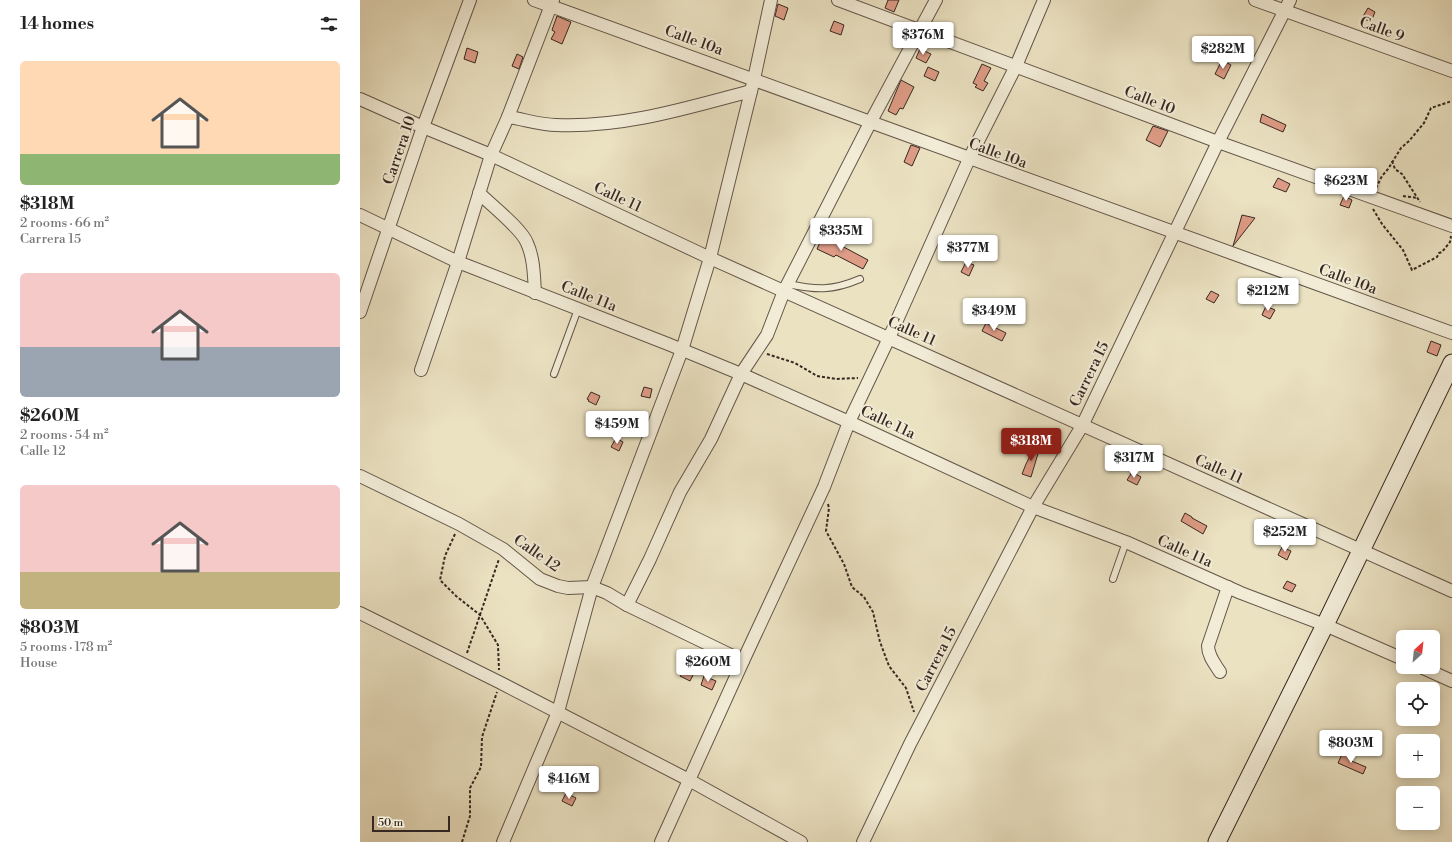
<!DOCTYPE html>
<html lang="en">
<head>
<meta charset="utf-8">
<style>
  body { margin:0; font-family:"Libre Bodoni",serif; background:#f2f2f2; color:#222; height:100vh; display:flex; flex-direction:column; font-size:15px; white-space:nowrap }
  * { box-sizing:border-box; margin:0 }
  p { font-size:13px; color:#767676 }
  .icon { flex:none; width:22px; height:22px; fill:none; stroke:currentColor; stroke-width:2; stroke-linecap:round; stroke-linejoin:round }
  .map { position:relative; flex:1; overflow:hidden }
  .drawer { display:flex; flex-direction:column; background:#fff; width:360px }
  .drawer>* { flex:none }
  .needle { width:26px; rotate:27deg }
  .controls { position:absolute; left:1036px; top:630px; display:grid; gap:8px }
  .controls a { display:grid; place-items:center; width:44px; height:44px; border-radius:6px; background:#fff; box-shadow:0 2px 10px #0003; font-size:20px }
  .scale { position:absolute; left:12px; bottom:10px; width:78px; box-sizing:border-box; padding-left:4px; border:2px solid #372821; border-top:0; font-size:11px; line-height:14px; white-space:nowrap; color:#372821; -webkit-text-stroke:3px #f2ecd7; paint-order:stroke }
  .price { position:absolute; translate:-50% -34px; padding:0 9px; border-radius:4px; background:#fff; color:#222; font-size:13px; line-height:26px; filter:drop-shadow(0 1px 2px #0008) }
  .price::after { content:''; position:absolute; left:50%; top:24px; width:12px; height:9px; margin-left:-6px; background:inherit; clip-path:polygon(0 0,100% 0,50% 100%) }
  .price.selected { background:#8f2418; color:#fff }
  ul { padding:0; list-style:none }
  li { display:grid; align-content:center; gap:8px; height:212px; padding:0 20px }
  li span { display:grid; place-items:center; height:124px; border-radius:6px; color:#555 }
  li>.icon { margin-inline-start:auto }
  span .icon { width:72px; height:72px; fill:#fffc; stroke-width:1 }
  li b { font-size:17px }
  h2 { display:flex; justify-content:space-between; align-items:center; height:48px; padding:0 20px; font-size:17px }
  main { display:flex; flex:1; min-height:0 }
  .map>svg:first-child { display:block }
  .building { fill:#de9c86; stroke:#372821 }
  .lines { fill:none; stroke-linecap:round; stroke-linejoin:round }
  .lane-casing { stroke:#645649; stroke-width:8 }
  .street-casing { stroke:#645649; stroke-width:14 }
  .secondary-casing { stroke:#372821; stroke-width:19 }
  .path { stroke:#372821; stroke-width:2; stroke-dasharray:3 2; stroke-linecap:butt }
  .lane { stroke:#f2ecd7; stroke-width:6 }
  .street { stroke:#f2ecd7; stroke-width:12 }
  .secondary { stroke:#f2ecd7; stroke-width:17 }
  .labels { text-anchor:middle; stroke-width:4; stroke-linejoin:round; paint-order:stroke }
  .street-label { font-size:15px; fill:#372821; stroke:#f2ecd7 }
</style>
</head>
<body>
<main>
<section class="drawer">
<h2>14 homes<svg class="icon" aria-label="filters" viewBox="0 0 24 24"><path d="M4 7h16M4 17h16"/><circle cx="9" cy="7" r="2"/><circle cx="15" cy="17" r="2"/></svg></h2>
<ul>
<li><span style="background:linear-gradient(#ffd9b3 75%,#8fb573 0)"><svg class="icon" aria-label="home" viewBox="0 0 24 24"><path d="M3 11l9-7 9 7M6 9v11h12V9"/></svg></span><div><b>$318M</b><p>2 rooms · 66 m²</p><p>Carrera 15</p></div></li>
<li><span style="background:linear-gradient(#f6c9c9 60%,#9aa5b1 0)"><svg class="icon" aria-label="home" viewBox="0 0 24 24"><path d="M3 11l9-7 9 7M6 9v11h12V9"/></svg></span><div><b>$260M</b><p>2 rooms · 54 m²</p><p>Calle 12</p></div></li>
<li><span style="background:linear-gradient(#f6c9c9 70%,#c2b280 0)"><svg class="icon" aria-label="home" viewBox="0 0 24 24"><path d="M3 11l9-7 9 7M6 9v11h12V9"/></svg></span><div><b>$803M</b><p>5 rooms · 178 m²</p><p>House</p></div></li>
</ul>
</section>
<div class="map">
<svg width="1092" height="842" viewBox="0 0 1092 842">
  <rect width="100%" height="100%" fill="#ebe2c2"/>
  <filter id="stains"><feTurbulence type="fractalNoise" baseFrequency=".005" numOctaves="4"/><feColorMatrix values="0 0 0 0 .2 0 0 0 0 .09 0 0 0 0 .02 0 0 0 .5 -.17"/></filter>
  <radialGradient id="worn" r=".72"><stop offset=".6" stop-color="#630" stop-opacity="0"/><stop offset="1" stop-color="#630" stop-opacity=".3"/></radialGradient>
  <!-- building -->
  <g class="building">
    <path d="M528,0H539L534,12L525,8Z"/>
    <path d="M418,4L428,8L424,20L415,16Z"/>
    <path d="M1008,8L1015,12L1011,22L1002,18Z"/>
    <path d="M197,16L211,22L202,44L191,39L195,32L192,30Z"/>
    <path d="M474,21L484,25L481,35L470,31Z"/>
    <path d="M107,48L118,52L115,63L104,59Z"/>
    <path d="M560,49L571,54L566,63L556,58Z"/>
    <path d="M157,54L163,57L159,69L152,66Z"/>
    <path d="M862,60L871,65L864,79L855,74Z"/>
    <path d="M622,64L631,68L624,81L628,83L623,91L615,87L617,85L613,83Z"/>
    <path d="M568,67L579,72L575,81L564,76Z"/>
    <path d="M541,80L554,87L543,109L540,108L536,115L528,111Z"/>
    <path d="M902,114L926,125L923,132L900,122Z"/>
    <path d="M793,126L808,131L800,147L786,140Z"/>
    <path d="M551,145L560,148L552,166L544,162Z"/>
    <path d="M918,178L930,184L926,192L913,187Z"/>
    <path d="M984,196L992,200L989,208L980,205Z"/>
    <path d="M882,215L895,218L873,246Z"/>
    <path d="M463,236L508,260L503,269L476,255L474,257L457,249Z"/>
    <path d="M606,262L614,265L609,276L601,272Z"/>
    <path d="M851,291L859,295L854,303L846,299Z"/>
    <path d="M906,306L915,310L910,319L902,315Z"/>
    <path d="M626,323L646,333L642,341L622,331Z"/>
    <path d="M1071,341L1081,345L1077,356L1067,352Z"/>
    <path d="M284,387L292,389L290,398L281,396Z"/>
    <path d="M231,392L240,396L236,405L228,401L229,400L227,399Z"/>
    <path d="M274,416L284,420L279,430L269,426Z"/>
    <path d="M256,438L263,442L259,451L251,447Z"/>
    <path d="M675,446L680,447L671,477L662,474L666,464Z"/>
    <path d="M772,472L781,477L777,485L767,480Z"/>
    <path d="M825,513L832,517V518L847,526L843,534L821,521Z"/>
    <path d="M922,547L931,551L927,560L918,555Z"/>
    <path d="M927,581L936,585L932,592L923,588Z"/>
    <path d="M324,669L334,673L330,681L320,676Z"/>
    <path d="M344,676L356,681L352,690L341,685Z"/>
    <path d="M983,752L991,755L989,760L1006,767L1003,774L978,763Z"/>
    <path d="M206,793L216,798L212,806L202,801Z"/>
  </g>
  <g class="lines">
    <defs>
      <g id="lane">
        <path d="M428,284C456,290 472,291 500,279"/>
        <path d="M194,374L218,309"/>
        <path d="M753,579L766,542"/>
      </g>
      <g id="street">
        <path d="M174,0L1092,333"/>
        <path d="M478,0L858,142L1092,226"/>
        <path d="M895,0L1092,71"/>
        <path d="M0,99L63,127L131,155L350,258L1092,591"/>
        <path d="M148,117C163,119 180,125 196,125C263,128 327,108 391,91"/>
        <path d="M119,193C131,205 162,229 167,243C174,258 174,277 175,293"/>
        <path d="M0,215L98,262L308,344L381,374L489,422L673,507L766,542L881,593L965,625L1043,659"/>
        <path d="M0,312L63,127L110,0"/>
        <path d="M61,370L98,262L131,155L148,117L193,0"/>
        <path d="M0,476L99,524L143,549L180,579L198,586L208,588L232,587L247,593L267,605L383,661"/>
        <path d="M267,605L290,559L320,492L351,439L381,374L407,335L424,291L510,123L576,0"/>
        <path d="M0,613L139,682L329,780L441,842"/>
        <path d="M1061,667L1092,681"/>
        <path d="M860,672C855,664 848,656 848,646L868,587"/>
        <path d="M143,842L198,712L232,587L322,350L350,258L394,79L411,0"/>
        <path d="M301,842L383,661L464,487L489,422L529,338L609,159L656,66L684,0"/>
        <path d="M503,842L550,744L673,507L722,426L858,142L930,0"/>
      </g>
      <path id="secondary" d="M857,842L965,625L1092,363"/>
    </defs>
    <!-- lane casing -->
    <use href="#lane" class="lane-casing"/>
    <!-- street casing -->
    <use href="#street" class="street-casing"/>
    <!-- secondary casing -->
    <use href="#secondary" class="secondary-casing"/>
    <!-- path -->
    <g class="path">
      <path d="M1032,161L1035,169L1042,174L1060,202"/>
      <path d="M1016,188L1022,176L1028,169L1041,148L1049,141L1064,123L1071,108L1092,101"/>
      <path d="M1043,196L1058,198"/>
      <path d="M1013,209L1022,224L1043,250L1052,270L1077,257L1079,253L1082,252L1090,242L1091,236"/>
      <path d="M407,354L435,363L457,376L476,379L498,378"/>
      <path d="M468,504L469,508L466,531L484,564L492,587L504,597L513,612L520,642L529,666L546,688L554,712"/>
      <path d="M95,534L85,556L80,580L96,596L120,615L138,645L139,670"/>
      <path d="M107,653L139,559"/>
      <path d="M102,842L110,816V788L121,767L122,737L137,692"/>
    </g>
    <!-- lane -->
    <use href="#lane" class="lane"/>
    <!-- street -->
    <use href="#street" class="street"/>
    <!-- secondary -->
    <use href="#secondary" class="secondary"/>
  </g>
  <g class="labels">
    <!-- street labels -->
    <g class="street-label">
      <text transform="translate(1022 29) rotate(20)" y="5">Calle 9</text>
      <text transform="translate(334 40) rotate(20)" y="5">Calle 10a</text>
      <text transform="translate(790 100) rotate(21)" y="5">Calle 10</text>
      <text transform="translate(39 150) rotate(-71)" y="5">Carrera 10</text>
      <text transform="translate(638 153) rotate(20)" y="5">Calle 10a</text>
      <text transform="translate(258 197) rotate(25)" y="5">Calle 11</text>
      <text transform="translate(988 279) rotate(20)" y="5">Calle 10a</text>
      <text transform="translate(229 296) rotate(22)" y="5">Calle 11a</text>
      <text transform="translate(552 331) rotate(24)" y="5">Calle 11</text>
      <text transform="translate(729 374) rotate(-64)" y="5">Carrera 15</text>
      <text transform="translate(528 422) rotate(25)" y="5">Calle 11a</text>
      <text transform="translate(859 469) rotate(24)" y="5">Calle 11</text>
      <text transform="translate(825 551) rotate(24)" y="5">Calle 11a</text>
      <text transform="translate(177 553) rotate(35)" y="5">Calle 12</text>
      <text transform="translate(576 659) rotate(-63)" y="5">Carrera 15</text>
    </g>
  </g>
  <rect width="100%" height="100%" filter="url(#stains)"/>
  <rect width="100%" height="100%" fill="url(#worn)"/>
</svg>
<div class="controls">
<a><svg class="needle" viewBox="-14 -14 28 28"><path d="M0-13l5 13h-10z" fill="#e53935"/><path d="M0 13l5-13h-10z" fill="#767676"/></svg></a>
<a><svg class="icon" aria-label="locate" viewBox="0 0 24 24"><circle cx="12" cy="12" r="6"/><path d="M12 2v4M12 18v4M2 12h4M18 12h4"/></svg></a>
<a>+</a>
<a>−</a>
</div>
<div class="scale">50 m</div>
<b class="price" style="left:563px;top:56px">$376M</b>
<b class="price" style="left:863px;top:70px">$282M</b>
<b class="price" style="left:986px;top:202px">$623M</b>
<b class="price" style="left:481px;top:252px">$335M</b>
<b class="price" style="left:608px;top:269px">$377M</b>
<b class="price" style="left:908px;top:312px">$212M</b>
<b class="price" style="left:634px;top:332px">$349M</b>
<b class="price" style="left:257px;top:445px">$459M</b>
<b class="price selected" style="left:671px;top:462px">$318M</b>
<b class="price" style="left:774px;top:479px">$317M</b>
<b class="price" style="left:925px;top:553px">$252M</b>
<b class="price" style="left:348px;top:683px">$260M</b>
<b class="price" style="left:991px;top:764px">$803M</b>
<b class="price" style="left:209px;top:800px">$416M</b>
</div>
</main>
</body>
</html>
